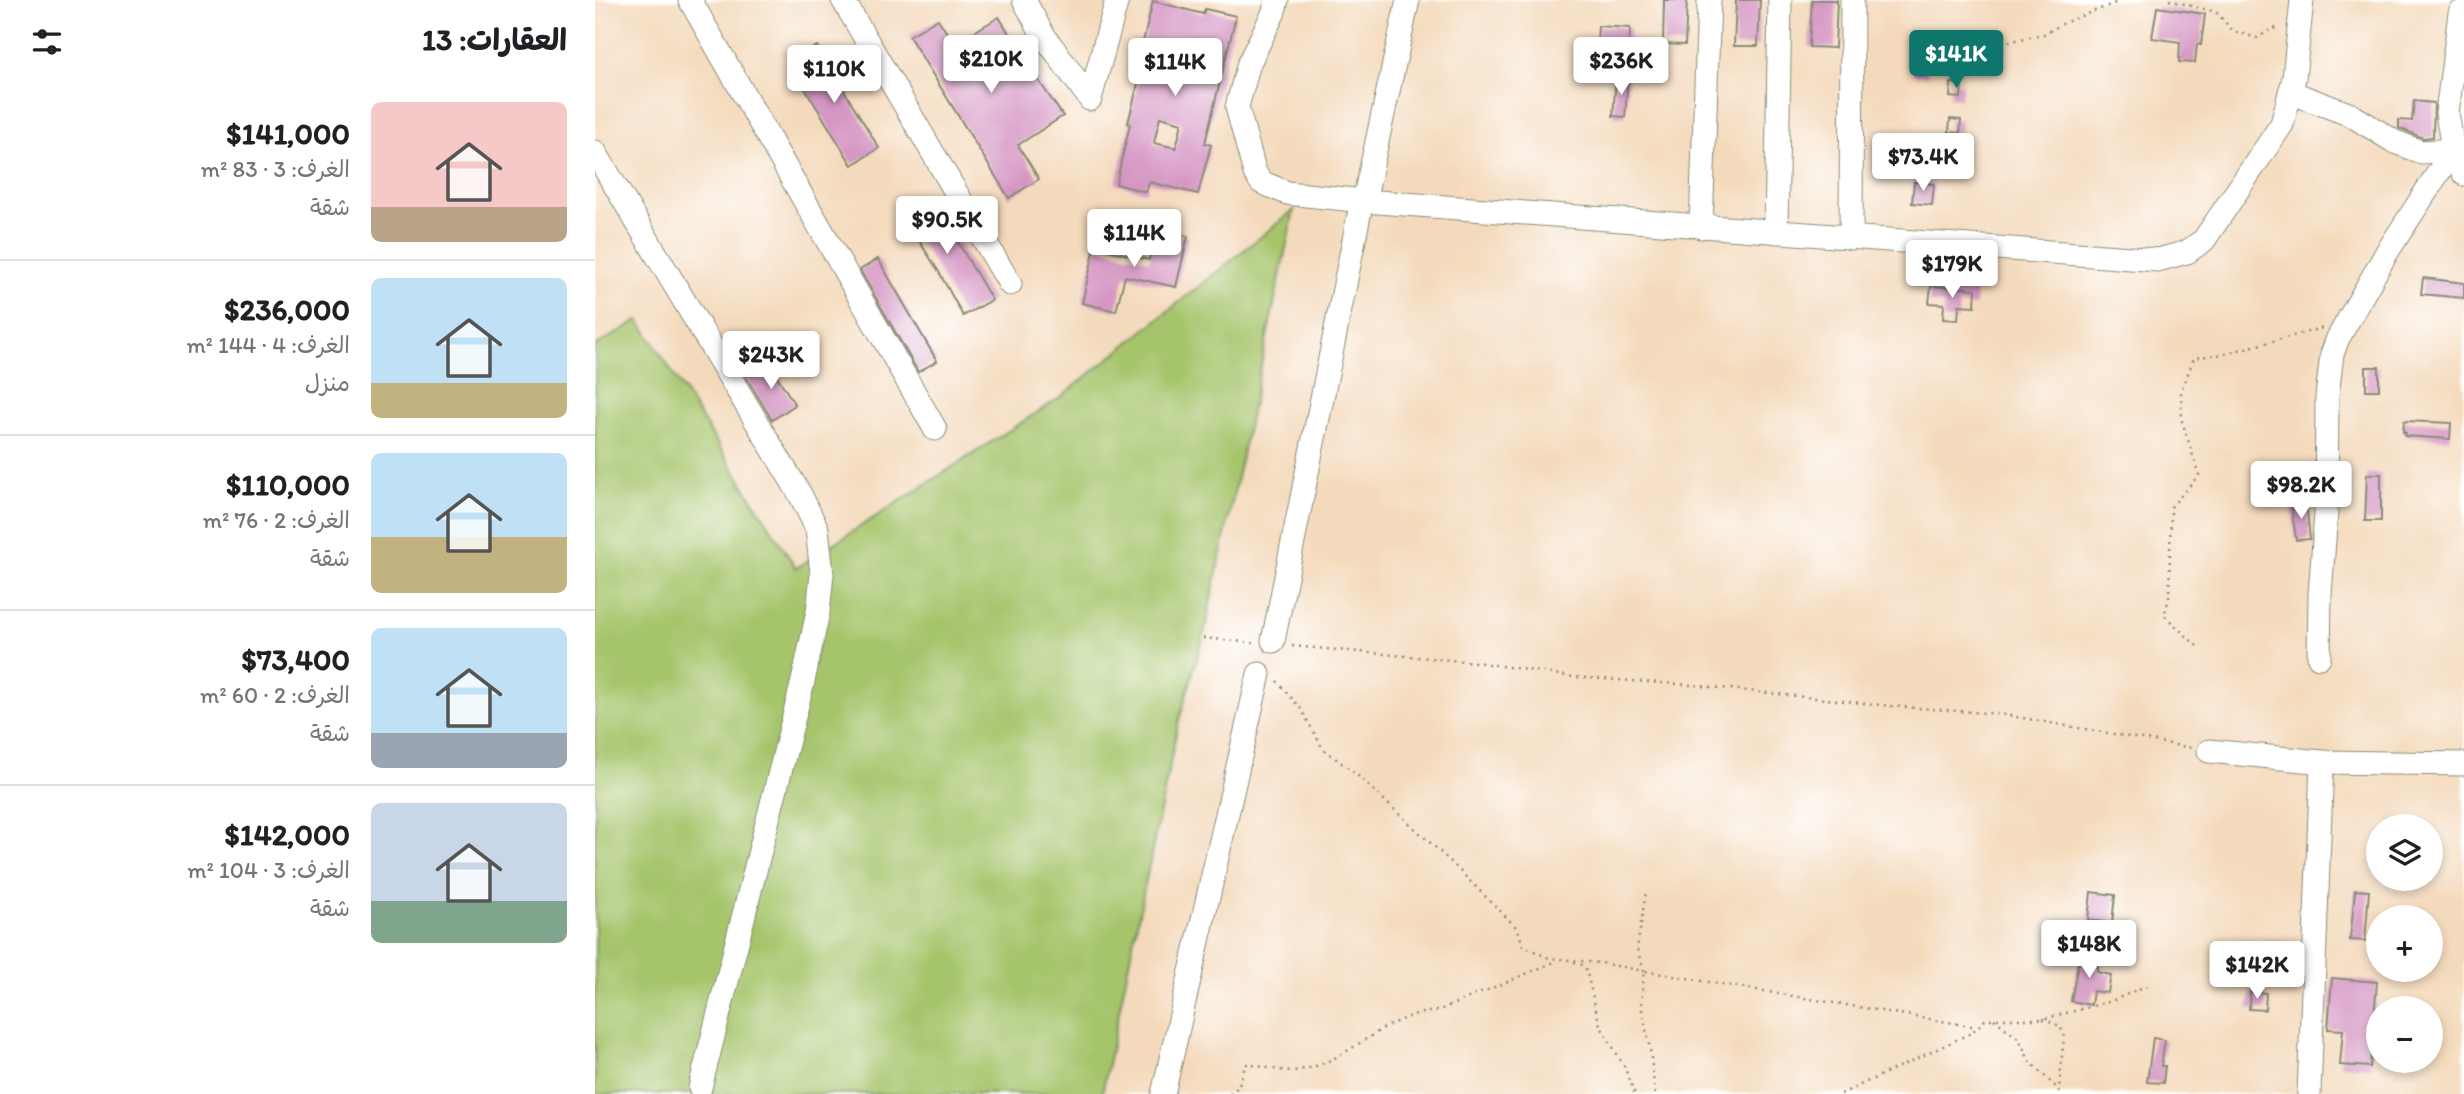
<!DOCTYPE html>
<html lang="ar">
<head>
<meta charset="utf-8">
<style>
  body { margin:0; font-family:Itim,"Playpen Sans Arabic",sans-serif; background:#f2f2f2; color:#202124; direction:rtl; height:100vh; display:flex; flex-direction:column; font-size:26px; white-space:nowrap }
  * { box-sizing:border-box; margin:0 }
  p { font-size:23px; color:#757577 }
  .icon { flex:none; width:38px; height:38px; fill:none; stroke:currentColor; stroke-width:2; stroke-linecap:round; stroke-linejoin:round }
  .map { position:relative; flex:1; overflow:hidden; direction:ltr }
  .details { display:flex; flex-direction:column; background:#fff; width:595px }
  .details>* { flex:none }
  .fabs { position:absolute; left:1771px; top:814px; display:grid; gap:14px }
  .fabs a { display:grid; place-items:center; width:77px; height:77px; border-radius:50%; background:#fff; box-shadow:0 4px 10px #0003; font-size:35px }
  .price { position:absolute; translate:-50% -60px; padding:0 16px; border-radius:7px; background:#fff; color:#222; font-size:23px; line-height:46px; filter:drop-shadow(0 2px 4px #0008) }
  .price::after { content:''; position:absolute; left:50%; top:42px; width:21px; height:16px; margin-left:-10px; background:inherit; clip-path:polygon(0 0,100% 0,50% 100%) }
  .price.current { background:#0f766e; color:#fff }
  ul { padding:0; list-style:none }
  li { display:flex; align-items:center; gap:21px; height:175px; padding:0 28px }
  li+li { border-top:2px solid #e0e0e0 }
  li span { display:grid; place-items:center; flex:none; width:196px; height:140px; border-radius:10px; color:#555 }
  li>.icon { margin-inline-start:auto }
  span .icon { width:84px; height:84px; fill:#fffc; stroke-width:1 }
  li b { font-size:30px }
  h2 { display:flex; justify-content:space-between; align-items:center; height:84px; padding:0 28px; font-size:30px }
  main { display:flex; flex:1; min-height:0 }
  .map>svg:first-child { display:block }
  .green { fill:#a6c46b; stroke:#628050; stroke-width:2 }
  .building { fill:#d697c4; fill-rule:evenodd }
  .lines { fill:none; stroke-linecap:round; stroke-linejoin:round }
  .minor-casing { stroke:#8a8c78; stroke-width:25 }
  .path { stroke:#8a8c78; stroke-width:2.5; stroke-dasharray:2 5; stroke-linecap:butt }
  .minor { stroke:#fff; stroke-width:23 }
</style>
</head>
<body>
<main>
<div class="map">
<svg width="1869" height="1094" viewBox="0 0 1869 1094">
  <rect width="100%" height="100%" fill="#fff"/>
  <filter id="ink" filterUnits="userSpaceOnUse"><feTurbulence type="fractalNoise" baseFrequency=".0143" numOctaves="2"/><feDisplacementMap in="SourceGraphic" scale="14" xChannelSelector="R" yChannelSelector="G"/><feConvolveMatrix kernelMatrix="1 2 1 2 8 2 1 2 1" color-interpolation-filters="sRGB"/></filter>
  <filter id="wash" filterUnits="userSpaceOnUse"><feTurbulence type="fractalNoise" baseFrequency=".00686" numOctaves="4" result="noise"/><feDisplacementMap in="SourceGraphic" scale="28" xChannelSelector="R" yChannelSelector="G"/><feGaussianBlur stdDeviation="1.57" result="paint"/><feColorMatrix in="noise" values="0 0 0 0 0 0 0 0 0 0 0 0 0 0 0 0 0 1.4 0 .05"/><feComposite in="paint" operator="in"/></filter>
  <g filter="url(#wash)">
    <rect width="100%" height="100%" fill="#f4dabc"/>
    <!-- green -->
    <path class="green" d="M699,210L608,638L583,724L507,1094H0V346L44,320L201,568L466,397Z"/>
    <g id="blocks">
      <!-- building -->
      <g class="building">
        <path d="M1069,0H1092L1090,45L1068,44Z"/>
        <path d="M1141,0H1165L1163,46H1139Z"/>
        <path d="M1217,0H1242L1240,48L1214,47Z"/>
        <path d="M558,1L608,14L610,9L641,16L610,143L616,145L603,194L554,182L551,192L521,184L535,124L533,123L551,52L546,50ZM565,117L587,123L581,148L559,143Z"/>
        <path d="M1562,7L1610,14L1606,45L1602,44L1600,63L1584,62L1585,42L1557,38Z"/>
        <path d="M404,17L439,74L468,116L423,145L444,179L414,198L314,36L343,19L359,44Z"/>
        <path d="M1003,26L1035,28L1034,45L1002,43Z"/>
        <path d="M222,46L284,148L257,165L194,62Z"/>
        <path d="M1320,63L1333,64L1332,76L1319,75Z"/>
        <path d="M1021,77H1033L1030,117L1018,116Z"/>
        <path d="M1356,83L1367,84L1366,98L1355,97Z"/>
        <path d="M1819,101L1839,103L1838,137L1828,138L1804,128V120L1817,121Z"/>
        <path d="M1355,119L1366,120L1365,133L1354,132Z"/>
        <path d="M1319,182L1339,184L1337,205L1317,203Z"/>
        <path d="M336,197L397,300L368,316L344,272L307,214Z"/>
        <path d="M562,229L593,236L581,287L530,276L521,311L487,303L500,247L554,260Z"/>
        <path d="M283,259L342,361L323,372L265,270Z"/>
        <path d="M1828,278L1869,283V298L1826,294Z"/>
        <path d="M1336,286L1381,289L1380,306L1364,305L1363,320L1348,319L1349,304L1334,303Z"/>
        <path d="M174,363L200,405L177,420L151,377Z"/>
        <rect x="1771" y="367" width="13" height="23"/>
        <path d="M1809,421L1856,423L1855,439L1810,436L1811,433L1808,432Z"/>
        <path d="M1772,474H1786V521H1770Z"/>
        <path d="M1711,502L1715,539L1701,540L1696,504Z"/>
        <path d="M1760,890L1774,891L1770,941L1755,940Z"/>
        <path d="M1496,892L1520,895L1517,923L1493,920Z"/>
        <path d="M1485,954L1504,957L1502,972L1516,975L1513,993L1498,991L1496,1005L1476,1001Z"/>
        <path d="M1737,978L1782,982L1775,1067L1745,1065L1748,1030L1733,1029Z"/>
        <path d="M1655,992L1671,993L1670,1010L1654,1009Z"/>
        <path d="M1558,1038L1570,1040L1566,1066H1570L1568,1083L1552,1082Z"/>
      </g>
    </g>
  </g>
  <g filter="url(#ink)">
    <use href="#blocks" fill-opacity="0" stroke="#8a8c78" stroke-width="2"/>
    <g class="lines">
      <defs>
        <g id="minor">
          <path d="M95,0L340,429"/>
          <path d="M248,0L415,284"/>
          <path d="M429,0L447,33L495,99"/>
          <path d="M682,0L678,14L654,63L642,107L660,173L666,182L692,193L769,201L1563,260L1592,252L1609,240L1687,124L1699,78L1707,0"/>
          <path d="M1869,12L1865,13L1852,113L1859,155L1869,174"/>
          <path d="M1695,92L1756,115L1800,142L1826,152L1858,150"/>
          <path d="M495,99L522,0"/>
          <path d="M0,152L206,496L222,529L227,574L223,612L208,681L105,1088"/>
          <path d="M1106,227L1114,0"/>
          <path d="M1181,232L1185,0"/>
          <path d="M1256,238L1257,0"/>
          <path d="M678,641L765,210L769,201L813,0"/>
          <path d="M1724,657L1725,594L1731,513L1732,396L1737,354L1743,338L1792,252L1858,150"/>
          <path d="M1614,751L1727,762L1869,764"/>
          <path d="M1650,959L1718,965"/>
          <path d="M568,1094L664,674"/>
          <path d="M1714,1094L1727,762"/>
        </g>
      </defs>
      <!-- minor casing -->
      <use href="#minor" class="minor-casing"/>
      <!-- path -->
      <g class="path">
        <path d="M1574,0L1621,12L1638,31L1662,38L1678,28L1684,29"/>
        <path d="M1354,56L1378,43L1412,42L1449,34L1471,22L1528,0"/>
        <path d="M608,638L659,643"/>
        <path d="M697,646L880,662L978,677L1097,685L1296,706L1405,714L1597,748"/>
        <path d="M1602,646L1569,615L1574,599L1576,507L1604,475L1587,421L1586,391L1599,358L1628,354L1728,328"/>
        <path d="M682,681L706,709L728,749L761,774L856,862L923,929L928,946L954,958L1006,963L1049,971L1042,949L1051,892"/>
        <path d="M979,962L990,966L1005,1025L1029,1066L1040,1094"/>
        <path d="M1399,1019L1424,1039L1435,1062L1464,1090V1094"/>
        <path d="M1448,1019L1465,1026L1469,1035L1464,1090"/>
        <path d="M635,1094L643,1087L651,1064C667,1066 689,1073 705,1070C759,1060 783,1016 842,1011L962,961"/>
        <path d="M1060,1094L1055,1048L1046,1005L1049,971L1382,1027"/>
        <path d="M1246,1094L1376,1033L1391,1019H1448L1517,1001L1548,987L1557,986"/>
      </g>
      <!-- minor -->
      <use href="#minor" class="minor"/>
    </g>
  </g>
</svg>
<div class="fabs">
<a><svg class="icon" aria-label="layers" viewBox="0 0 24 24"><path d="M12 4l9 5-9 5-9-5zM3 14l9 5 9-5"/></svg></a>
<a>+</a>
<a>−</a>
</div>
<b class="price current" style="left:1361px;top:90px">$141K</b>
<b class="price" style="left:396px;top:95px">$210K</b>
<b class="price" style="left:1026px;top:97px">$236K</b>
<b class="price" style="left:580px;top:98px">$114K</b>
<b class="price" style="left:239px;top:105px">$110K</b>
<b class="price" style="left:1328px;top:193px">$73.4K</b>
<b class="price" style="left:352px;top:256px">$90.5K</b>
<b class="price" style="left:539px;top:269px">$114K</b>
<b class="price" style="left:1357px;top:300px">$179K</b>
<b class="price" style="left:176px;top:391px">$243K</b>
<b class="price" style="left:1706px;top:521px">$98.2K</b>
<b class="price" style="left:1494px;top:980px">$148K</b>
<b class="price" style="left:1662px;top:1001px">$142K</b>
</div>
<section class="details">
<h2>العقارات: 13<svg class="icon" aria-label="filters" viewBox="0 0 24 24"><path d="M4 7h16M4 17h16"/><circle cx="9" cy="7" r="2"/><circle cx="15" cy="17" r="2"/></svg></h2>
<ul>
<li><span style="background:linear-gradient(#f6c9c9 75%,#b9a48a 0)"><svg class="icon" aria-label="home" viewBox="0 0 24 24"><path d="M3 11l9-7 9 7M6 9v11h12V9"/></svg></span><div><b>$141,000</b><p>الغرف: 3 · 83 m²</p><p>شقة</p></div></li>
<li><span style="background:linear-gradient(#bfe0f5 75%,#c2b280 0)"><svg class="icon" aria-label="home" viewBox="0 0 24 24"><path d="M3 11l9-7 9 7M6 9v11h12V9"/></svg></span><div><b>$236,000</b><p>الغرف: 4 · 144 m²</p><p>منزل</p></div></li>
<li><span style="background:linear-gradient(#bfe0f5 60%,#c2b280 0)"><svg class="icon" aria-label="home" viewBox="0 0 24 24"><path d="M3 11l9-7 9 7M6 9v11h12V9"/></svg></span><div><b>$110,000</b><p>الغرف: 2 · 76 m²</p><p>شقة</p></div></li>
<li><span style="background:linear-gradient(#bfe0f5 75%,#9aa5b1 0)"><svg class="icon" aria-label="home" viewBox="0 0 24 24"><path d="M3 11l9-7 9 7M6 9v11h12V9"/></svg></span><div><b>$73,400</b><p>الغرف: 2 · 60 m²</p><p>شقة</p></div></li>
<li><span style="background:linear-gradient(#c9d6e8 70%,#7fa58c 0)"><svg class="icon" aria-label="home" viewBox="0 0 24 24"><path d="M3 11l9-7 9 7M6 9v11h12V9"/></svg></span><div><b>$142,000</b><p>الغرف: 3 · 104 m²</p><p>شقة</p></div></li>
</ul>
</section>
</main>
</body>
</html>
